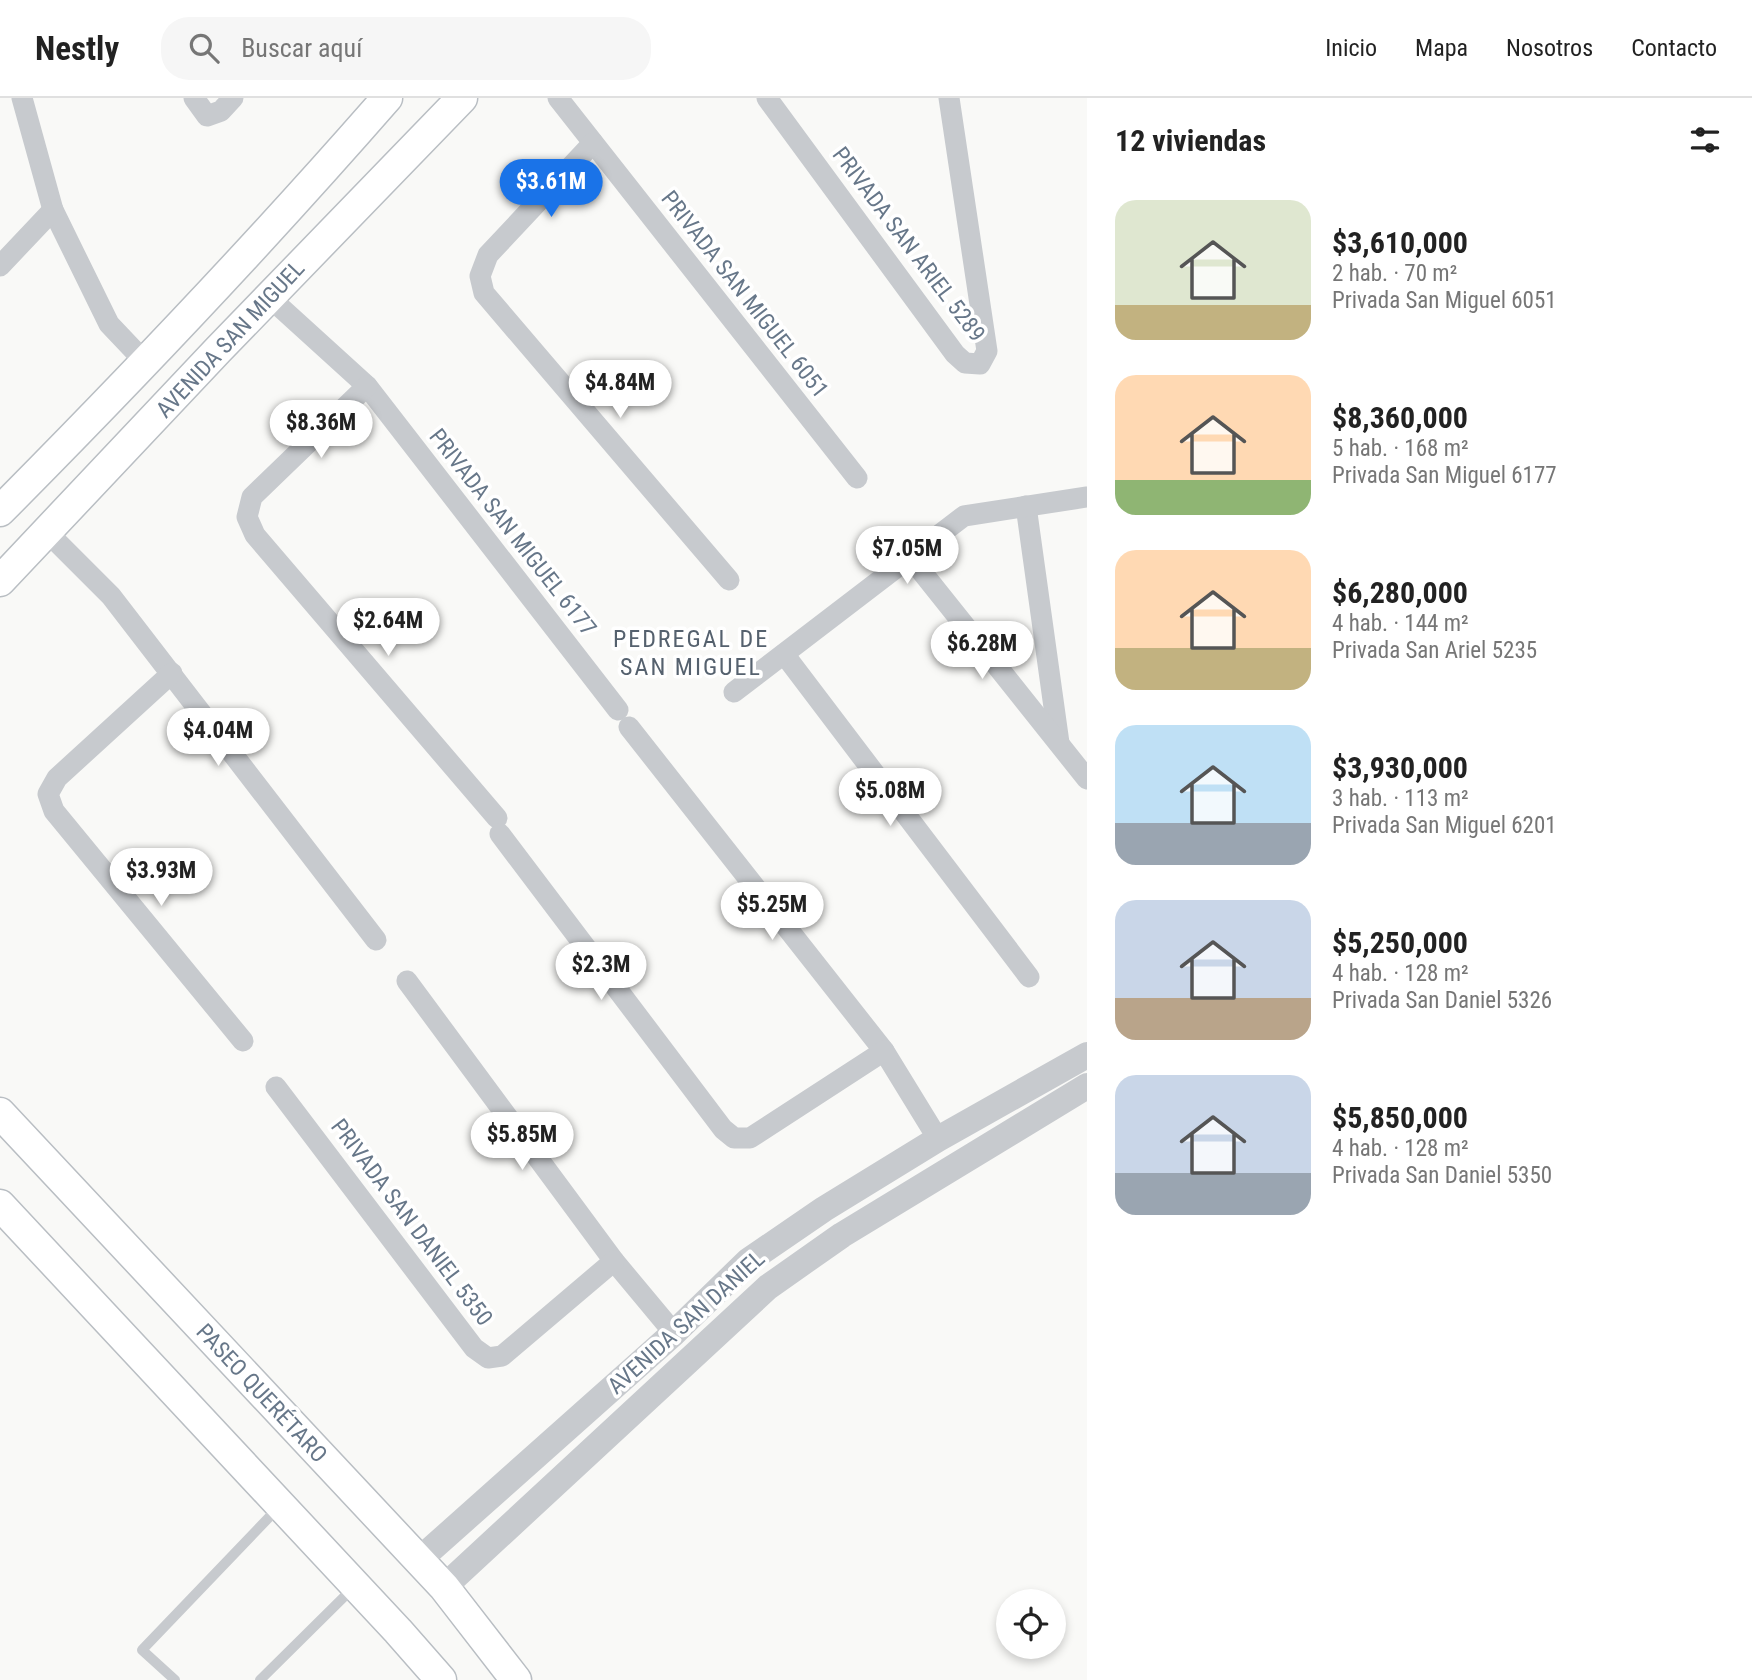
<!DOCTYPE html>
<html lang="es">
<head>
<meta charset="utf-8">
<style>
  body { margin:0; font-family:"Roboto Condensed",sans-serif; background:#f6f6f6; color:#222; height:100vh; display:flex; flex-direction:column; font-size:26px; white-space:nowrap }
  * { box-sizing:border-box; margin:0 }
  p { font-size:23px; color:#767676 }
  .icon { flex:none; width:38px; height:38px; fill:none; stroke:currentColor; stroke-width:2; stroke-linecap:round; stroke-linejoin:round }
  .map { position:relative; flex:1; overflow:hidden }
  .side { display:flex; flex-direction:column; background:#fff; width:665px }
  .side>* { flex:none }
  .buttons { position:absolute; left:996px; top:1491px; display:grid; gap:14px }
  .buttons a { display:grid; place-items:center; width:70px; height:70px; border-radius:50%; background:#fff; box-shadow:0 4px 10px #0003; font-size:35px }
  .price { position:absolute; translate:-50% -60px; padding:0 16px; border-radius:24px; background:#fff; color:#222; font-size:23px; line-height:46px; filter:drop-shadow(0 2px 4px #0008) }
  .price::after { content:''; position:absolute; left:50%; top:42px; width:21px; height:16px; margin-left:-10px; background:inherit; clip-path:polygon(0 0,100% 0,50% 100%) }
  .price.current { background:#1a73e8; color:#fff }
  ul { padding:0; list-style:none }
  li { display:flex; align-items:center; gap:21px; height:175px; padding:0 28px }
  li span { display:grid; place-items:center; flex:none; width:196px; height:140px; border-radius:21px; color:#555 }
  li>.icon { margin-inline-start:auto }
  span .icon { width:84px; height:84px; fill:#fffc; stroke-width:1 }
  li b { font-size:30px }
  h2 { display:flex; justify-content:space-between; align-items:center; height:84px; padding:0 28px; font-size:30px }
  header { display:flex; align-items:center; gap:42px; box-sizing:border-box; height:98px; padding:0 35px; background:#fff; border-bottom:2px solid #e0e0e0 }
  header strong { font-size:33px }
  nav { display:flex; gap:38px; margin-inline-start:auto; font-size:24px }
  .search { width:490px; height:63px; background:#f6f6f6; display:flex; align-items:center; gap:18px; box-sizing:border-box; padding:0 24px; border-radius:28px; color:#767676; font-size:26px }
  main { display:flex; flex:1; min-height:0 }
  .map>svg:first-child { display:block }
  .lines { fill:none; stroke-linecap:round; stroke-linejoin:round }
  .secondary-casing { stroke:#b9bec3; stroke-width:33 }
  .service { stroke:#c7cace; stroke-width:10 }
  .minor { stroke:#c7cace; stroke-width:21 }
  .tertiary { stroke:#c7cace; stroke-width:26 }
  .secondary { stroke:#fff; stroke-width:30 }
  .labels { text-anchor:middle; stroke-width:7; stroke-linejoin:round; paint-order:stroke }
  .street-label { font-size:23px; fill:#677789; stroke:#fff }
  .neighbourhood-label { font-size:24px; letter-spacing:2px; fill:#55616e; stroke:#fff }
</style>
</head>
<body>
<header>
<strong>Nestly</strong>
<div class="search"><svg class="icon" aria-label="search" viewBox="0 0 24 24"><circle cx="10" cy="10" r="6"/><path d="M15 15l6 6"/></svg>Buscar aquí</div>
<nav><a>Inicio</a><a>Mapa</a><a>Nosotros</a><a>Contacto</a></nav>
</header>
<main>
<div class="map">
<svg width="1087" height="1582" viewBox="0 0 1087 1582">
  <rect width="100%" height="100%" fill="#f9f9f7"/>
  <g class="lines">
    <defs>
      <g id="secondary">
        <path d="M0,413C133,279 263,142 387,0"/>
        <path d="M0,483L218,252L462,0"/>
        <path d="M0,1015L444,1489L516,1582"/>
        <path d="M0,1107L398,1533L441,1582"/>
      </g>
    </defs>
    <!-- secondary casing -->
    <use href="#secondary" class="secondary-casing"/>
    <!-- service -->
    <g class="service">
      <path d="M175,1582L142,1552L278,1410"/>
      <path d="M260,1582L355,1488"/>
    </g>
    <!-- minor -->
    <g class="minor">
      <path d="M22,0L53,112L109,226L145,264"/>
      <path d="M194,0L207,18L221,13L233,0"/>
      <path d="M558,0L857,380"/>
      <path d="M767,0L955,256L965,265L980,266L987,253L949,0"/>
      <path d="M593,45L488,157L480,178L484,195L729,482"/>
      <path d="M0,168L53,112"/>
      <path d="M269,199L367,288L618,612"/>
      <path d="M367,288L252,399L247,419L255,437L497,720"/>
      <path d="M1026,408L1059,645"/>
      <path d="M48,435L111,498L376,842"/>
      <path d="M910,459L1087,681"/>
      <path d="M784,556L1029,879"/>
      <path d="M172,575L57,680L48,696L54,713L243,943"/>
      <path d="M734,594L964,418L1087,399"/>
      <path d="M629,629L884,953L938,1041"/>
      <path d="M500,736L723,1031L734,1040H750L884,953"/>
      <path d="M407,883L614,1163L674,1235"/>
      <path d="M276,989L474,1250L488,1260L502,1258L614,1163"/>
    </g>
    <!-- tertiary -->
    <g class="tertiary">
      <path d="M419,1462L674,1235L748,1163L824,1111L938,1041L1087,957"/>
      <path d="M444,1489L768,1189L842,1137L1087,988"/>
    </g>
    <!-- secondary -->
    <use href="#secondary" class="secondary"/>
  </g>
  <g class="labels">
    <!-- street labels -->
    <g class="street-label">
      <text transform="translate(909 146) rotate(53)" y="8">PRIVADA SAN ARIEL 5289</text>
      <text transform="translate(745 196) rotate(52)" y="8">PRIVADA SAN MIGUEL 6051</text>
      <text transform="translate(230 241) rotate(-47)" y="8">AVENIDA SAN MIGUEL</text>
      <text transform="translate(513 434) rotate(52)" y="8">PRIVADA SAN MIGUEL 6177</text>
      <text transform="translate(412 1124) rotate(53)" y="8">PRIVADA SAN DANIEL 5350</text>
      <text transform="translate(686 1224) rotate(-42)" y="8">AVENIDA SAN DANIEL</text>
      <text transform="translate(262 1295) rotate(47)" y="8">PASEO QUERÉTARO</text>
    </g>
    <!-- neighbourhood labels -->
    <g class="neighbourhood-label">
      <text x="691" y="549">PEDREGAL DE<tspan x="691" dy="28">SAN MIGUEL</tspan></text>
    </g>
  </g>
</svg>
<div class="buttons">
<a><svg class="icon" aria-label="locate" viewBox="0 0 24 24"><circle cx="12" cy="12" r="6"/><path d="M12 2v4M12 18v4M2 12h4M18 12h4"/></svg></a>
</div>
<b class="price current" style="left:551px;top:121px">$3.61M</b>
<b class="price" style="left:620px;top:322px">$4.84M</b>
<b class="price" style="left:321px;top:362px">$8.36M</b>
<b class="price" style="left:907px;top:488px">$7.05M</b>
<b class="price" style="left:388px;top:560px">$2.64M</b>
<b class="price" style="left:982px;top:583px">$6.28M</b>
<b class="price" style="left:218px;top:670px">$4.04M</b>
<b class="price" style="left:890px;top:730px">$5.08M</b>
<b class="price" style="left:161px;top:810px">$3.93M</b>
<b class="price" style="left:772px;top:844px">$5.25M</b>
<b class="price" style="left:601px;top:904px">$2.3M</b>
<b class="price" style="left:522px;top:1074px">$5.85M</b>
</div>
<section class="side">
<h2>12 viviendas<svg class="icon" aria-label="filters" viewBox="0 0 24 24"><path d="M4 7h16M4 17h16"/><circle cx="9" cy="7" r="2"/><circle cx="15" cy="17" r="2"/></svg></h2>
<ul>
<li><span style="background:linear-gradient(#dfe7d0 75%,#c2b280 0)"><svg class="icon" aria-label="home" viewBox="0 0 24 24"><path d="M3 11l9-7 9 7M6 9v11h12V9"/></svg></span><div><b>$3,610,000</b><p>2 hab. · 70 m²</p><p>Privada San Miguel 6051</p></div></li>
<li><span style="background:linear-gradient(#ffd9b3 75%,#8fb573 0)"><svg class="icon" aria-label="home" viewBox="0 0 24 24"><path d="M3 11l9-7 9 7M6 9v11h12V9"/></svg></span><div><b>$8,360,000</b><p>5 hab. · 168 m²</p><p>Privada San Miguel 6177</p></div></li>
<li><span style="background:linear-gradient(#ffd9b3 70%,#c2b280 0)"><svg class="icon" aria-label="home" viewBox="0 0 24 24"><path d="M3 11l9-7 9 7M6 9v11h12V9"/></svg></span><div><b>$6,280,000</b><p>4 hab. · 144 m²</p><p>Privada San Ariel 5235</p></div></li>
<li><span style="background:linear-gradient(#bfe0f5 70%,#9aa5b1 0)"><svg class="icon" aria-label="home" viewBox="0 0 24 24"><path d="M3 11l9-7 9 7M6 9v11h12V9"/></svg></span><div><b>$3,930,000</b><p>3 hab. · 113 m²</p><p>Privada San Miguel 6201</p></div></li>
<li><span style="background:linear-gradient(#c9d6e8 70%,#b9a48a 0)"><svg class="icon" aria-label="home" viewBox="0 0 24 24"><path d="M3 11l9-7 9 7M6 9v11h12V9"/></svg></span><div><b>$5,250,000</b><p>4 hab. · 128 m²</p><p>Privada San Daniel 5326</p></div></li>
<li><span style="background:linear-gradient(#c9d6e8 70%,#9aa5b1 0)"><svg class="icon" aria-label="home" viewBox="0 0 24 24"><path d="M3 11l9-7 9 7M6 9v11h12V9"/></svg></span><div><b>$5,850,000</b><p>4 hab. · 128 m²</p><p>Privada San Daniel 5350</p></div></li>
</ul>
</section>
</main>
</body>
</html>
